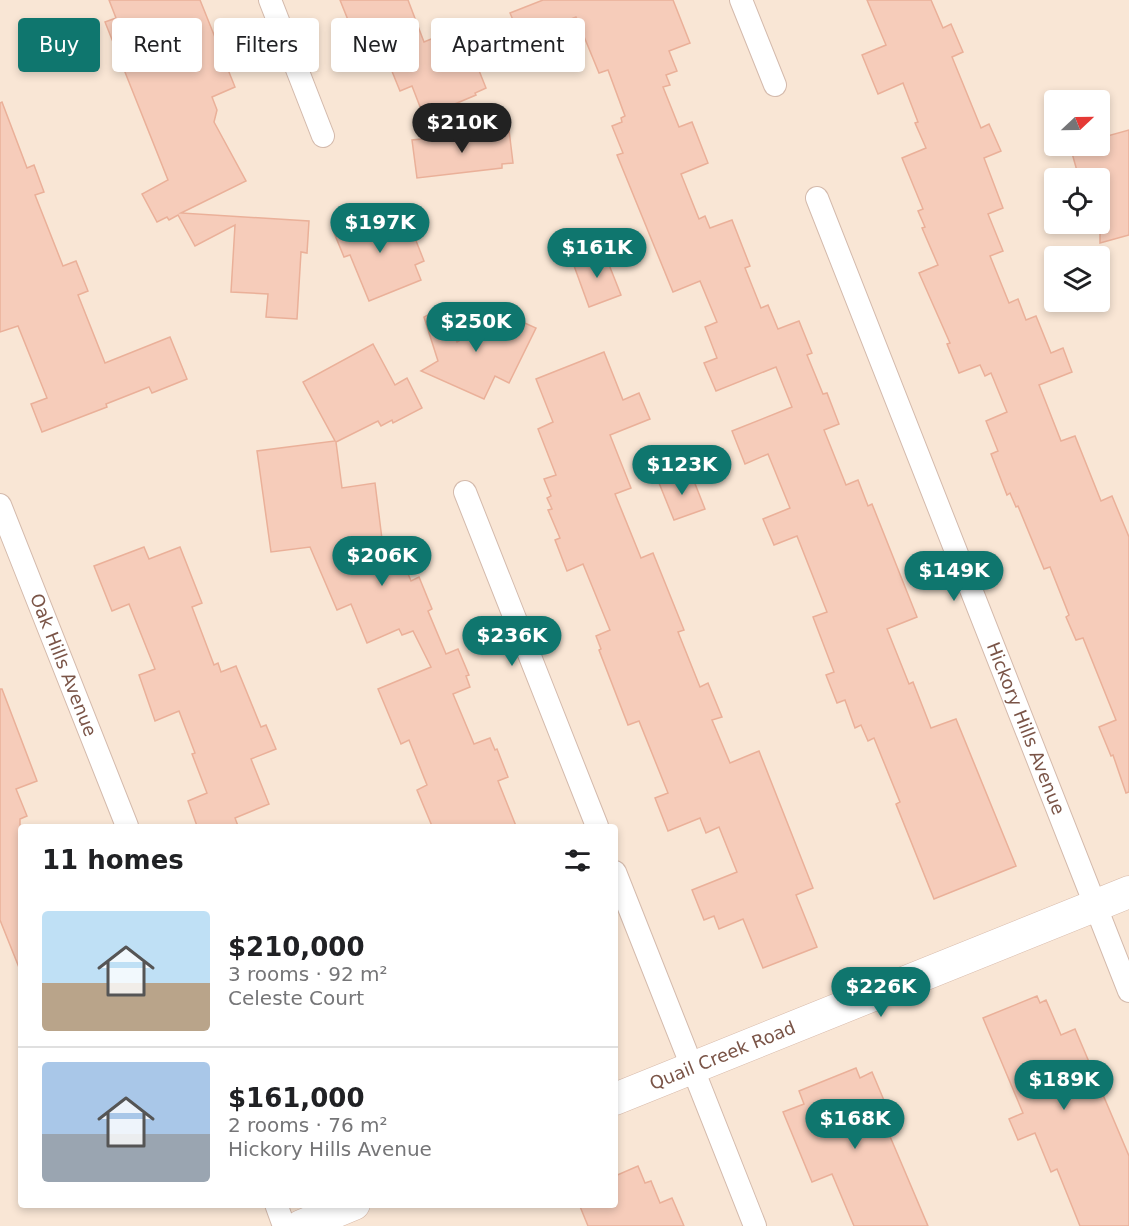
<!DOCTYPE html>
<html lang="en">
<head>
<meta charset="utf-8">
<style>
  body { margin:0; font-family:"DejaVu Sans",sans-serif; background:#f2f2f2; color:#202124; height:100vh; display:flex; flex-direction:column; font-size:22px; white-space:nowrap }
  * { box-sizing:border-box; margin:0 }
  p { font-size:20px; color:#757577 }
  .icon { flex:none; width:33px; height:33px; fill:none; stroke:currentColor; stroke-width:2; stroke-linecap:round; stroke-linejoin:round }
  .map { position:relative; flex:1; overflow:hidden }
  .sheet { position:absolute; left:18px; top:824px; width:600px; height:384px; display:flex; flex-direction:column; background:#fff; border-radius:6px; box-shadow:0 3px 9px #0003 }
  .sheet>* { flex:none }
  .hud { position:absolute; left:18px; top:18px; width:600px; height:54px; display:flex; gap:12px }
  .needle { width:39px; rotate:68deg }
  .buttons { position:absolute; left:1044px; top:90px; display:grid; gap:12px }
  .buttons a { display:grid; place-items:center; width:66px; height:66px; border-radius:6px; background:#fff; box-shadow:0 3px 9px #0003; font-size:30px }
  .price { position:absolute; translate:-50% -51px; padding:0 14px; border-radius:21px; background:#0f766e; color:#fff; font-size:20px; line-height:39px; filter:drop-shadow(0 2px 3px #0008) }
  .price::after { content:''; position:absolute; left:50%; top:36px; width:18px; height:14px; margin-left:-9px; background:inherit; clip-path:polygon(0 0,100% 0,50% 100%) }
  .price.on { background:#222; color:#fff }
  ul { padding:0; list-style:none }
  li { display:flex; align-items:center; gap:18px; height:150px; padding:0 24px }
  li+li { border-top:2px solid #e0e0e0 }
  li span { display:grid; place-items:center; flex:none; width:168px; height:120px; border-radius:6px; color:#555 }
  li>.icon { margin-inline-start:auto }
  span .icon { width:72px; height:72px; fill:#fffc; stroke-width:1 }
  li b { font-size:26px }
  h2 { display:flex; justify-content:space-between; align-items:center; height:72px; padding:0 24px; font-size:26px }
  .tag { padding:0 21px; border-radius:6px; background:#fff; box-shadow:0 3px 9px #0003; font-size:21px; line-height:54px }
  .tag.on { background:#0f766e; color:#fff }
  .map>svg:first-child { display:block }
  .residential { fill:#f9e6d5; fill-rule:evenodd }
  .building { fill:#f6ccba; stroke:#eab099; stroke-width:1.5 }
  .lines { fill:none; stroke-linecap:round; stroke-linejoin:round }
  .street-casing { stroke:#d4baac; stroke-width:24 }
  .secondary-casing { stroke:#d7b9a9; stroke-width:33 }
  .street { stroke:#fff; stroke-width:22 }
  .secondary { stroke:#fff; stroke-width:32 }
  .labels { text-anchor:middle; stroke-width:5; stroke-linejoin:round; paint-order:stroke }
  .street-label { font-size:18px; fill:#7a5447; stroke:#fff6ed }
</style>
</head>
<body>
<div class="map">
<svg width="1129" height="1226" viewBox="0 0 1129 1226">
  <rect width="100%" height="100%" fill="#fef2e5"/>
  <!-- residential -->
  <path class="residential" d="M0,0H1129V1226H0ZM1054,100H1100V146H1054ZM1054,178H1100V224H1054ZM1054,256H1100V302H1054ZM21,826H615V1204H21Z"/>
  <!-- building -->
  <g class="building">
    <path d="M109,0H200L235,87L212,97L217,110L214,122L246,181L181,213L309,221L307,253L301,252L297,319L266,317L268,294L231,292L235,225L195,246L178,215L169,220L167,217L157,222L142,194L168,180L105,22L116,18Z"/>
    <path d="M340,0H408L424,42L465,25L477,57L474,58L486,88L475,93L476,95L424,117L412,86L400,91L374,27L354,35Z"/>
    <path d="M543,0H673L690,43L669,51L677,71L666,75L670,85L663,87L679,127L692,122L708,163L681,174L699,219L705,216L710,228L732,220L750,266L745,268L761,308L768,305L778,329L799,321L812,353L807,355L823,394L827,393L839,424L824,430L846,485L858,480L868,506L872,504L917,617L887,629L909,684L913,682L931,728L956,719L1016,866L934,899L896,804L900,802L874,738L868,741L861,725L855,728L845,700L837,703L826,675L834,672L813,617L827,612L797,536L774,545L763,519L790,508L768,454L745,464L732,431L792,407L776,367L716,391L704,363L717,358L705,327L717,322L700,281L673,292L617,155L623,153L612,126L622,122L621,118L625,116L608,70L599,73L576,17L521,39L510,13Z"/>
    <path d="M867,0H931L943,28L951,24L963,52L952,57L981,128L989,124L1001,151L984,158L1003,208L988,214L1003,251L990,256L1009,303L1018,299L1026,320L1036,316L1051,353L1063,348L1072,372L1039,385L1061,441L1075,436L1101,501L1112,496L1129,537V792L1126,793L1113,755L1111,756L1099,727L1116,720L1083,638L1076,640L1066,617L1069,615L1050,567L1044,569L1018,506L1016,507L1010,493L1007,495L991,454L998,451L986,421L1007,412L991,373L985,376L980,365L959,373L947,344L950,343L919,273L938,265L922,228L925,227L918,211L923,209L902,158L926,148L915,123L918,122L903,83L878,94L862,55L886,45Z"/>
    <path d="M2,102L27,168L34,165L44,192L35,195L63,266L76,261L88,291L78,295L105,363L170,337L187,379L152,393L149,387L106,404L107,407L42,432L31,404L47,398L18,326L0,332V103Z"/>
    <path d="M509,130L513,163L502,164V168L417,178L412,140Z"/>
    <path d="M1129,130V235L1100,243V178H1079L1070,146H1100V138Z"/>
    <path d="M372,211L377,226L397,218L401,227L409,223L424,261L415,265L421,280L369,301L350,255L344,257L332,228Z"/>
    <path d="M604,252L621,295L589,307L573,263Z"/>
    <path d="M443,307L457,342L459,341L458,330L484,324L507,334L516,319L536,328L509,383L495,376L484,399L421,371L438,361L424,317Z"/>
    <path d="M373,344L395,385L407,378L422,408L393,423L392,420L381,426L378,421L336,442L342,488L375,483L383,547L395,542L411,581L419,577L432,609L428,611L446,654L458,649L469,675L466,676L470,687L453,694L474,744L490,738L495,750L497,749L508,777L498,781L516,826H432L417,790L427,785L409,740L401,744L378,689L431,667L413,631L402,635L399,629L367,643L351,604L337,610L310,547L271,552L257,451L335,441L303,382Z"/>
    <path d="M604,352L623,400L639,393L650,419L610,435L631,488L615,494L641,558L653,553L684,630L678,632L700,687L708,683L722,717L712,720L730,763L759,751L813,888L796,895L817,947L763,968L743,919L719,929L714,916L704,920L692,890L737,872L719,827L706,833L700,818L668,831L655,798L668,793L639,721L628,725L599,650L601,649L596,636L610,630L583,564L567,571L555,540L560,538L548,510L552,509L547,498L551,496L544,479L556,475L538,429L553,422L536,379Z"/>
    <path d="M690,471L705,509L674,520L659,483Z"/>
    <path d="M144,547L149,559L180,547L202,603L192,607L214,665L218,663L221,672L236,666L261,727L266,725L276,749L251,759L269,804L235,818L238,826H197L188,801L207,793L192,754L195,753L179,711L155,721L139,675L155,669L129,604L112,611L94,566Z"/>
    <path d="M0,689H2L37,781L16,789L27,816L20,819V970L0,920Z"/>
    <path d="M1037,996L1040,1003L1046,1000L1061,1035L1075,1029L1129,1156V1226H1080L1057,1169L1051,1172L1035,1133L1018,1140L1009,1119L1023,1113L983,1018Z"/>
    <path d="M856,1068L860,1078L872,1072L894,1124L886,1127L928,1226H854L832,1174L812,1182L783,1112L804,1104L799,1091Z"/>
    <path d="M638,1166L645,1183L651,1181L660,1203L672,1198L684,1226H588L579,1204H615V1176Z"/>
  </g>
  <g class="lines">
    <defs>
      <g id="street">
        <path d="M270,0L323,136"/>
        <path d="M741,0L775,85"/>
        <path id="s1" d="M817,198L1129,991"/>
        <path d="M465,492L597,826"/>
        <path id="s2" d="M0,505L127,826"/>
        <path d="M615,872L755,1226"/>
        <path d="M276,1204L284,1226"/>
      </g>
      <g id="secondary">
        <path id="s3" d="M615,1099L1129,892"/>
        <path d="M301,1226L354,1204"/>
      </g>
    </defs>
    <!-- street casing -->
    <use href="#street" class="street-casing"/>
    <!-- secondary casing -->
    <use href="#secondary" class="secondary-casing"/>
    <!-- street -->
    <use href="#street" class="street"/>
    <!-- secondary -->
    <use href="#secondary" class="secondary"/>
  </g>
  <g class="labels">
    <!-- street labels -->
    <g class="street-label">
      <text dy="6" stroke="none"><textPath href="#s2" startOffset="172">Oak Hills Avenue</textPath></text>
      <text dy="6" stroke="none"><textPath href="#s1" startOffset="570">Hickory Hills Avenue</textPath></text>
      <text dy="6" stroke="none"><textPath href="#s3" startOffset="116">Quail Creek Road</textPath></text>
    </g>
  </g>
</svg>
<div class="buttons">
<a><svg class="needle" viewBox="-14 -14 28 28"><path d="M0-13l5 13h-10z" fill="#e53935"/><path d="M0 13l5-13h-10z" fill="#757577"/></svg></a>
<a><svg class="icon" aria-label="locate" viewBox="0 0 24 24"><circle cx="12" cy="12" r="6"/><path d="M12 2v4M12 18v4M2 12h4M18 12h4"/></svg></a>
<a><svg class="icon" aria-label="layers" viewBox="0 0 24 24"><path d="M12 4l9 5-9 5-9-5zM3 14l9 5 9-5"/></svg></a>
</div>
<b class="price on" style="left:462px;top:154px">$210K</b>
<b class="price" style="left:380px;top:254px">$197K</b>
<b class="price" style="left:597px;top:279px">$161K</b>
<b class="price" style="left:476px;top:353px">$250K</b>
<b class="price" style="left:682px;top:496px">$123K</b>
<b class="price" style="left:382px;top:587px">$206K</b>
<b class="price" style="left:954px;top:602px">$149K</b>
<b class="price" style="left:512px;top:667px">$236K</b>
<b class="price" style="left:881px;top:1018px">$226K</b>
<b class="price" style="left:1064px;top:1111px">$189K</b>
<b class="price" style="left:855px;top:1150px">$168K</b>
<div class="hud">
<a class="tag on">Buy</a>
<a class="tag">Rent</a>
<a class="tag">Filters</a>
<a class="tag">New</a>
<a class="tag">Apartment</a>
</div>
<section class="sheet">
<h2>11 homes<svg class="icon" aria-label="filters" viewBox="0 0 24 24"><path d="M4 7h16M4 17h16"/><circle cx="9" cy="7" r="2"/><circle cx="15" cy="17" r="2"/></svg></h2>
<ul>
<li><span style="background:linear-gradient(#bfe0f5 60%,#b9a48a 0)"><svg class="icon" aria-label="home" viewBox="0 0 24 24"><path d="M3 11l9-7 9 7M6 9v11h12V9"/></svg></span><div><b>$210,000</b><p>3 rooms · 92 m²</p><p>Celeste Court</p></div></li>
<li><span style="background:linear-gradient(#a9c7e8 60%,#9aa5b1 0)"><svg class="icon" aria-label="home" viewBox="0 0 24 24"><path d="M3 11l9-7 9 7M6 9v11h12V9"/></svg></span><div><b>$161,000</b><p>2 rooms · 76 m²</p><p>Hickory Hills Avenue</p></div></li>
</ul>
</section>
</div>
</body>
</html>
